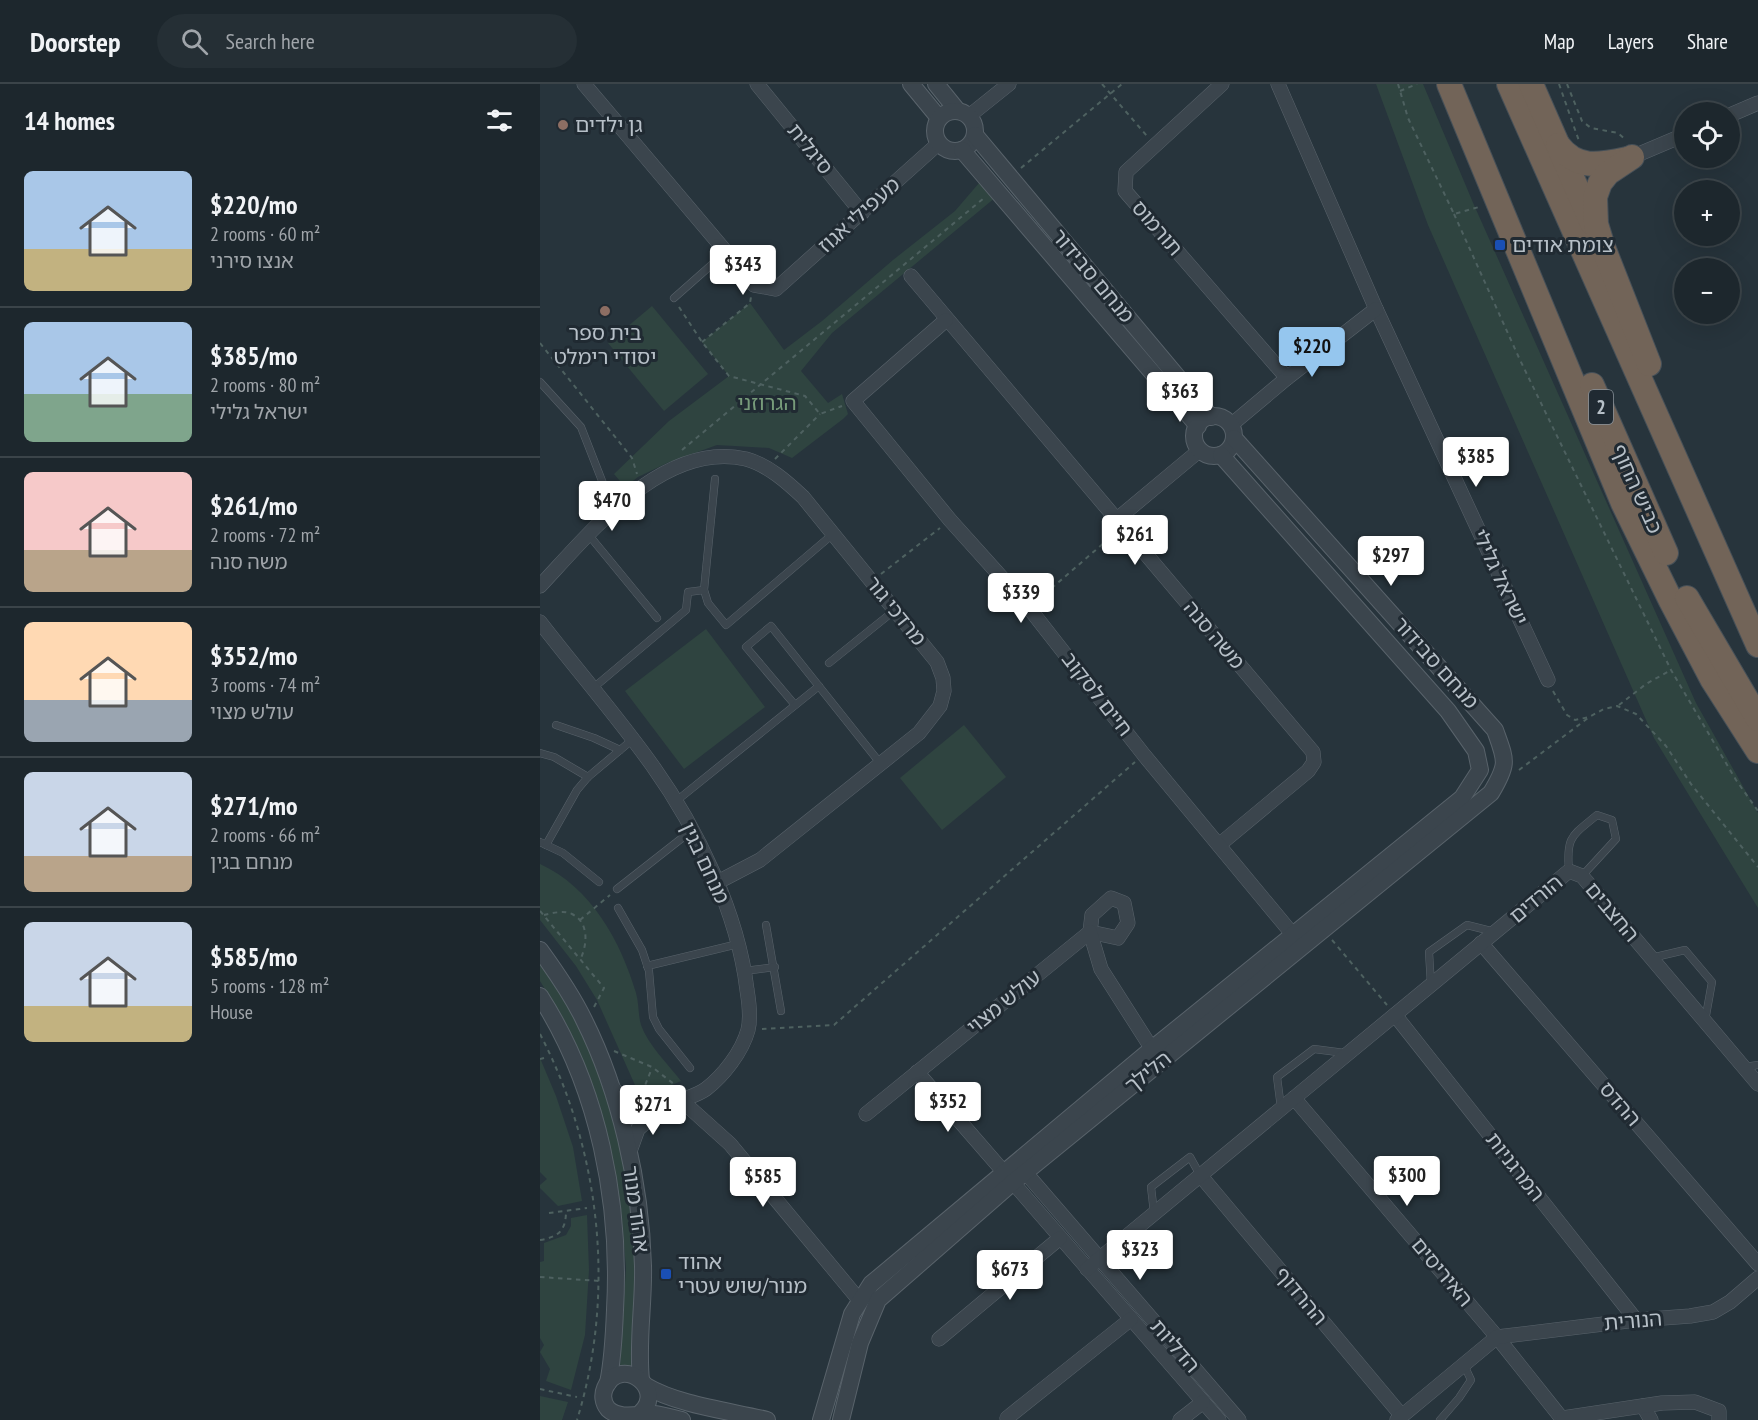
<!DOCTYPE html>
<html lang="en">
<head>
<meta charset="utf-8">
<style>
  body { margin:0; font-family:"PT Sans Narrow","Noto Sans Hebrew",sans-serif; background:#252f35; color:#f1f3f6; height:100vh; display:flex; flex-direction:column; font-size:22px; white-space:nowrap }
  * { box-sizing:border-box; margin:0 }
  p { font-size:20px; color:#a0a5aa }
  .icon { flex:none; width:33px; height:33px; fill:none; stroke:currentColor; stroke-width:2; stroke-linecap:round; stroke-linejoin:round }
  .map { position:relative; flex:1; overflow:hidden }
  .panel { display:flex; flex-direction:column; background:#1d272d; width:540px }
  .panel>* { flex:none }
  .buttons { position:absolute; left:1134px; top:18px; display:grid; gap:12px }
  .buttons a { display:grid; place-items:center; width:66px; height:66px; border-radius:50%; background:#1d272d; box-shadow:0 6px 24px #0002,0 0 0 2px #3b4449; font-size:30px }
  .price { position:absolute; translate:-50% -51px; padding:0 14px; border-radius:6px; background:#fff; color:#222; font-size:20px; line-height:39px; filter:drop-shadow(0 2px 3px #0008) }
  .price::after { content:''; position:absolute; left:50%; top:36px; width:18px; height:14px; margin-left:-9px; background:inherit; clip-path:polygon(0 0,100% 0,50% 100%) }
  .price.current { background:#95c6ee; color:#111 }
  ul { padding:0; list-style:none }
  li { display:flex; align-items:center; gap:18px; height:150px; padding:0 24px }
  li+li { border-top:2px solid #3b4449 }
  li span { display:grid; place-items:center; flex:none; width:168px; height:120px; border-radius:9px; color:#555 }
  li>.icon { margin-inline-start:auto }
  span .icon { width:72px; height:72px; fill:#fffc; stroke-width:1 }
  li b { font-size:26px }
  h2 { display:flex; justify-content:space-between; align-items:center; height:72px; padding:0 24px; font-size:26px }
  header { display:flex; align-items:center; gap:36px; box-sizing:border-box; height:84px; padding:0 30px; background:#1d272d; border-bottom:2px solid #3b4449 }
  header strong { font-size:28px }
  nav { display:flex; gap:33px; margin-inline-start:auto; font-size:21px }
  .search { width:420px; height:54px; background:#252f35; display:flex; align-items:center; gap:15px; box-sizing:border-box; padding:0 21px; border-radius:33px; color:#a0a5aa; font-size:22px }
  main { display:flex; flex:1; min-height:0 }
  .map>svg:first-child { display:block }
  .green { fill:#2f4440 }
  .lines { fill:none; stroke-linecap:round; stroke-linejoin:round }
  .service-casing { stroke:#59636b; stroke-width:8 }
  .minor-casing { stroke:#59636b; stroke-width:15 }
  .tertiary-casing { stroke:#59636b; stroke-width:18 }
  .motorway-casing { stroke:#465058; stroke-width:26 }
  .path { stroke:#4e6160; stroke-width:2; stroke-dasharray:4.5 4.5; stroke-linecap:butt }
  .service { stroke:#3b454d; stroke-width:7 }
  .minor { stroke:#3b454d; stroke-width:14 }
  .tertiary { stroke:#3b454d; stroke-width:16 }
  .motorway { stroke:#726458; stroke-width:24 }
  .education-dot { fill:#8d6e63; stroke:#202a32; stroke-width:2 }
  .transit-dot { fill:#1a4fb4; stroke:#202a32; stroke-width:2 }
  .labels { text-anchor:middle; stroke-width:6; stroke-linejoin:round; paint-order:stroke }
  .shield { fill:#202a32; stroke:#8a939b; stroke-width:1.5 }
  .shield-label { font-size:20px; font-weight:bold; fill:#b7c0c8 }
  .poi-label { font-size:21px; fill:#b7c0c8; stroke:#202a32; text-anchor:start }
  .street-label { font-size:21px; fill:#b7c0c8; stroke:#202a32 }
  .park-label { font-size:21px; fill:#779b7a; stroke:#202a32 }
</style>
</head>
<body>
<header>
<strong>Doorstep</strong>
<div class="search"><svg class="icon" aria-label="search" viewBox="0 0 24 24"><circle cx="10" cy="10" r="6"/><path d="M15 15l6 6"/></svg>Search here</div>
<nav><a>Map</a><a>Layers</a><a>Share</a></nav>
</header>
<main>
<section class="panel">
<h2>14 homes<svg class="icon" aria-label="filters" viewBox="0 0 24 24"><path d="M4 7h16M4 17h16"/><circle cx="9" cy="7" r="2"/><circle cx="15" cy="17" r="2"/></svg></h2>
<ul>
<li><span style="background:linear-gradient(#a9c7e8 65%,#c2b280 0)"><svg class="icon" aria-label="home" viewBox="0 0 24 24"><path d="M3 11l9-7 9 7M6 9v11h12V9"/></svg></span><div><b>$220/mo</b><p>2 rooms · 60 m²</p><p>אנצו סירני</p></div></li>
<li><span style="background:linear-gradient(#a9c7e8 60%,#7fa58c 0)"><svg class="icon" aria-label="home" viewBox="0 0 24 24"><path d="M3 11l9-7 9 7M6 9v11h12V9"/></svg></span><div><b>$385/mo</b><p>2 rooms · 80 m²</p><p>ישראל גלילי</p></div></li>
<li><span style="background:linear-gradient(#f6c9c9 65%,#b9a48a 0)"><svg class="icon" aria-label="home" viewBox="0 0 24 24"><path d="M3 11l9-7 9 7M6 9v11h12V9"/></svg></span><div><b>$261/mo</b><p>2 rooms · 72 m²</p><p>משה סנה</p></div></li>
<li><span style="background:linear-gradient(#ffd9b3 65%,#9aa5b1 0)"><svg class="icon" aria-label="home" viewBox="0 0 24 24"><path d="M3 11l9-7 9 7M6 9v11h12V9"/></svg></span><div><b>$352/mo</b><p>3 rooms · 74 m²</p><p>עולש מצוי</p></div></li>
<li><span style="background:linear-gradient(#c9d6e8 70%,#b9a48a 0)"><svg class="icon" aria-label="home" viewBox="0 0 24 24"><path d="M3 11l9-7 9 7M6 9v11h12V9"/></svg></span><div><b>$271/mo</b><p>2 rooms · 66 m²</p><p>מנחם בגין</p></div></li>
<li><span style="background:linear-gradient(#c9d6e8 70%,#c2b280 0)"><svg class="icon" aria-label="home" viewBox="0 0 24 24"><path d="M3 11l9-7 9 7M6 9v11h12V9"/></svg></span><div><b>$585/mo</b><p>5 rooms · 128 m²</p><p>House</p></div></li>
</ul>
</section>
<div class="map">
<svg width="1218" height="1336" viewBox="0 0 1218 1336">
  <rect width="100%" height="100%" fill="#27343c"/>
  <!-- green -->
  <g class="green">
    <path d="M836,0H883L934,121L1156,619L1218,729V824L1114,654L888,141Z"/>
    <path d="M445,92L456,113L292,249L261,287L288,319L302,310L308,330L303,335L252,374L229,364L177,361L127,379L98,393L85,403L74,390L129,337L189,292L162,258L210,219L244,266L282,237L353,176L415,127Z"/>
    <path d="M112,222L168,290L124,327L68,259Z"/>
    <path d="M166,545L225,623L144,685L85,607Z"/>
    <path d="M424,641L466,693L402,746L360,694Z"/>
    <path d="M0,780C51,803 81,858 96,909C99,919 98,931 101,941C108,961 128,980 141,997L110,1011L99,1010L57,916L36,882L0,836Z"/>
    <path d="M0,877L37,936L69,1018L86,1090L96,1159L93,1282L80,1281L86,1184L81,1126L75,1092L47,987L27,941L0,897Z"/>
    <path d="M0,974L16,1012L33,1063L42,1117L18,1122L0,1104V1101L7,1095L0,1088Z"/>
    <path d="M47,1131L49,1186L45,1251L31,1306L6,1297L10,1285L0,1268L4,1261L0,1254V1178L4,1177V1159L26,1151L31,1142V1134Z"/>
    <path d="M0,1312L28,1318L22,1336H0Z"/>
  </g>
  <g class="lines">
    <defs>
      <g id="service">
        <path d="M134,214L186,168"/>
        <path d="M0,298L41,343L73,425"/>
        <path d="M175,395L164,506L168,519L186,541L293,450"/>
        <path d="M48,450L117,534"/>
        <path d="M289,579L355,526"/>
        <path d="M52,605L146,526L148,508L164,506"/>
        <path d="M255,621L206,563L231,542L340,679"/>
        <path d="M16,641L54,654L80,666"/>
        <path d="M0,669L14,673L48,693"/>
        <path d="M135,718L279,602"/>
        <path d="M0,758L23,769L59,798"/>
        <path d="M6,761L37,706L48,693L92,656"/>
        <path d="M1029,787C1026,752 1032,752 1057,731L1072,736L1076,755L1042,792"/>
        <path d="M77,805L151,747"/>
        <path d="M78,824L102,866L109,887L113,933L119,945L150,984"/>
        <path d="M226,841L241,927"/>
        <path d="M1111,874L1145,866L1172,898L1165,937"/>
        <path d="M107,882L198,860"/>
        <path d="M204,887L235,883"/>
        <path d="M891,901L889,868L927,841L955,848"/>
        <path d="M1204,983L1218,981"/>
        <path d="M741,1024L737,993L774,965L805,969"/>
        <path d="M614,1129L611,1103L650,1073L660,1091"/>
        <path d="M900,1336L919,1314L931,1296L924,1281"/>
      </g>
      <g id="minor">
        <path d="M44,0L214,201L236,205L399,59"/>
        <path d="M217,0L322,129"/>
        <path d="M682,0L586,88L585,107L747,294"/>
        <path d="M738,0L836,225L1008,596"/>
        <path d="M1190,31L1218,19"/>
        <path d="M429,32L469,0"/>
        <path d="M1092,73L1144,51"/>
        <path d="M371,192L773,668L774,678L768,687L679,761"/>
        <path d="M406,236L313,317L410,436L489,524L604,671L759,858"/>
        <path d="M691,341L747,294L836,225"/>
        <path d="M576,436L660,366"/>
        <path d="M0,502C50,449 123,356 206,375C228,381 247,398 263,413L397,578L403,594L404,607L400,622L379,649L220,776L176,799"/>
        <path d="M0,538C37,586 77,632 112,681C157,744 198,829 207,906C209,918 211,934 208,946C202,968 183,992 166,1005C158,1011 146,1014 137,1018C109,1029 93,1028 73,1004"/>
        <path d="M571,814L584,819L588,839L578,854L550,848L552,831Z"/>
        <path d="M941,859L1218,1180"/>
        <path d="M855,931L1096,1236"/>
        <path d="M377,988L679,1336"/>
        <path d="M754,1014L957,1253L1023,1336"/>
        <path d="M141,1016L190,1060L320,1217"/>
        <path d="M326,1030L550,848L561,885L612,965"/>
        <path d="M89,1070L98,1045L122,1024"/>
        <path d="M479,1081L699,1336"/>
        <path d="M660,1091L862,1332"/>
        <path d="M547,1185L1029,787L1042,792L1218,1000"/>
        <path d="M399,1255L520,1154"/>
        <path d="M1103,1322L1111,1336"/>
        <path d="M467,1334L591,1235"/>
        <path d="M1023,1334L1122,1319L1155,1318L1179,1327V1336"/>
        <path d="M640,1336L663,1318"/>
        <path d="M857,1336L957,1253L1096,1236L1150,1232L1173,1228L1190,1218L1218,1194"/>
      </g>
      <g id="tertiary">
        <path d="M371,0L399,34"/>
        <path d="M396,0L417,26"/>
        <circle cx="415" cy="47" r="20"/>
        <path d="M435,51L671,333"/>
        <path d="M422,66L658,342"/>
        <circle cx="674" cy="352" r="20"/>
        <path d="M0,866C16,888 32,911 44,936C80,1008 101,1101 103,1182C104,1220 97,1257 101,1296"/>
        <path d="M0,912C59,1004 81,1119 75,1226C74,1251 73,1275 68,1299"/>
        <path d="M106,1302C138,1321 190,1327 227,1336"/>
        <path d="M95,1333C133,1309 81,1268 65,1304C62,1311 63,1319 68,1325C80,1336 98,1330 114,1330C123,1331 133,1334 142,1336"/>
        <path d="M281,1336L312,1230L331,1200L612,965L922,714L940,686L936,667L908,627L681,371"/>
        <path d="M301,1336L320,1259L338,1216L472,1099L951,709C969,679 966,677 955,646L694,354"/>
      </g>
      <g id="motorway">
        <path d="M909,0L1083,419L1131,517L1172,595L1218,667"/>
        <path d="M969,0L1218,561"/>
        <path d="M991,0L1052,139"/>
        <path d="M1018,61C1037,86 1059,81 1087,75"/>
        <path d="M1092,73L1068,89L1060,99L1055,113L1056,140L1063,163L1109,280"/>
        <path d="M1052,301L1126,469"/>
        <path d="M1147,514L1218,635"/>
      </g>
    </defs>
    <!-- service casing -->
    <use href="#service" class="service-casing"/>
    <!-- minor casing -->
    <use href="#minor" class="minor-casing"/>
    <!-- tertiary casing -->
    <use href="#tertiary" class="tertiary-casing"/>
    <!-- motorway casing -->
    <use href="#motorway" class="motorway-casing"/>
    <!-- path -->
    <g class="path">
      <path d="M562,0L607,52"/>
      <path d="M858,0L868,34L914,130L939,123L940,125"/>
      <path d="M1019,0L1039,57"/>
      <path d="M1027,0L1042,37L1051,44L1078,49L1086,56"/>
      <path d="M860,7L877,0"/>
      <path d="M481,84L582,0"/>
      <path d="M914,130L980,276L1131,586L1196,696L1218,727"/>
      <path d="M139,223L162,258L189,292L265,312L280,330L302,322"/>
      <path d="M162,258L210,219L211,213"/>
      <path d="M0,259L92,374L97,390"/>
      <path d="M142,366L444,114"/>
      <path d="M235,375L280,330"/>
      <path d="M341,490L400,444"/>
      <path d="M498,516L573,451"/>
      <path d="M1013,607L1027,631L1035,636L1049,633L1064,625L1077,622L1096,630L1126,662L1151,700L1218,783"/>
      <path d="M1079,621L1106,600L1131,586"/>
      <path d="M979,686L1048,634"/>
      <path d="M0,827L64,904L54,923"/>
      <path d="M4,831C13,829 24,826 32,830C50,839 47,862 40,876"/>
      <path d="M40,836L70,811"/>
      <path d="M792,856L847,921"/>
      <path d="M222,945L294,941L595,678"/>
      <path d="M0,950C61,1067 76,1210 37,1336"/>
      <path d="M74,967L112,983L139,1004"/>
      <path d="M0,975L4,974"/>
      <path d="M102,1009L112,984"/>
      <path d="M9,1129L47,1124"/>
      <path d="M0,1156C19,1153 26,1146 26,1127"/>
      <path d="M0,1193L60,1197"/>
      <path d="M0,1305L37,1313"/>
    </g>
    <!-- service -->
    <use href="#service" class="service"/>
    <!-- minor -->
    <use href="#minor" class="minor"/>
    <!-- tertiary -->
    <use href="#tertiary" class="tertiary"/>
    <!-- motorway -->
    <use href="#motorway" class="motorway"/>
  </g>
  <!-- markers -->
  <g class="education-dot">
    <circle cx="23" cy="41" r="6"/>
    <circle cx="65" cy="227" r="6"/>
  </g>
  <g class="transit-dot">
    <rect x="954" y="155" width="12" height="12" rx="3"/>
    <rect x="120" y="1184" width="12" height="12" rx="3"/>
  </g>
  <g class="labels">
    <!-- shield labels -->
    <rect class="shield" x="1049" y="306" width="24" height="34" rx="4.5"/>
    <g class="shield-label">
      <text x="1061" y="330">2</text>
    </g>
    <!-- poi labels -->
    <g class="poi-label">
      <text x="35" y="48">גן ילדים</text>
      <text x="972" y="168">צומת אודים</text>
      <text x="65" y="256" text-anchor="middle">בית ספר<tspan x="65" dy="24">יסודי רימלט</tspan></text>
      <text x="138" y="1185">אהוד<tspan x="138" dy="24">מנור/שוש עטרי</tspan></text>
    </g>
    <!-- street labels -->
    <g class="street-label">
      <text transform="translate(270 65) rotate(51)" y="7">סיגלית</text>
      <text transform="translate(319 131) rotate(-42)" y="7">מעפילי אגוז</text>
      <text transform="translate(617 144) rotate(49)" y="7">תורמוס</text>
      <text transform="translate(553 192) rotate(50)" y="7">מנחם סבידור</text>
      <text transform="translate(1097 405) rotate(66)" y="7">כביש החוף</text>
      <text transform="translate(960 493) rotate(65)" y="7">ישראל גלילי</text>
      <text transform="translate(356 527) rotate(51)" y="7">מרדכי גור</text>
      <text transform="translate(674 551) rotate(50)" y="7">משה סנה</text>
      <text transform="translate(896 579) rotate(48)" y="7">מנחם סבידור</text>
      <text transform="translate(557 610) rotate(52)" y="7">חיים לסקוב</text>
      <text transform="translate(165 779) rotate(65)" y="7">מנחם בגין</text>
      <text transform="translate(996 815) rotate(-40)" y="7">הורדים</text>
      <text transform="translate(1072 828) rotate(50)" y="7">החצבים</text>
      <text transform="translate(464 918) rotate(-39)" y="7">עולש מצוי</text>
      <text transform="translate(608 988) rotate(-39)" y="7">הלילך</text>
      <text transform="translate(1080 1020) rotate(49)" y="7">ההדס</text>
      <text transform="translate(975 1083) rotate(52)" y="7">המרגניות</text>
      <text transform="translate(96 1125) rotate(82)" y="7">אהוד מנור</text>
      <text transform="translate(902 1188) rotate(50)" y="7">האיריסים</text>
      <text transform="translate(761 1212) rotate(50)" y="7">ההרדוף</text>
      <text transform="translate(1093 1237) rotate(-5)" y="7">הנורית</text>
      <text transform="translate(635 1262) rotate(49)" y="7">הדליות</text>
    </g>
    <!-- park labels -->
    <g class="park-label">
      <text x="227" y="326">הגרוזני</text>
    </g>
  </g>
</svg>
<div class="buttons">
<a><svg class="icon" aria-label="locate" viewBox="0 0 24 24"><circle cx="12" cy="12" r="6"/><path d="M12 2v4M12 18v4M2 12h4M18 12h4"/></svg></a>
<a>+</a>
<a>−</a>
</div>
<b class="price" style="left:203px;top:212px">$343</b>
<b class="price current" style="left:772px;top:294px">$220</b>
<b class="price" style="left:640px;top:339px">$363</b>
<b class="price" style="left:936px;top:404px">$385</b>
<b class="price" style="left:72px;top:448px">$470</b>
<b class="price" style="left:595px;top:482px">$261</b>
<b class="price" style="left:851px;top:503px">$297</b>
<b class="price" style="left:481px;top:540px">$339</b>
<b class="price" style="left:408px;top:1049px">$352</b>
<b class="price" style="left:113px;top:1052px">$271</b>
<b class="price" style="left:867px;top:1123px">$300</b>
<b class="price" style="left:223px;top:1124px">$585</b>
<b class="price" style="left:600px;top:1197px">$323</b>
<b class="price" style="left:470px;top:1217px">$673</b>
</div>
</main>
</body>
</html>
